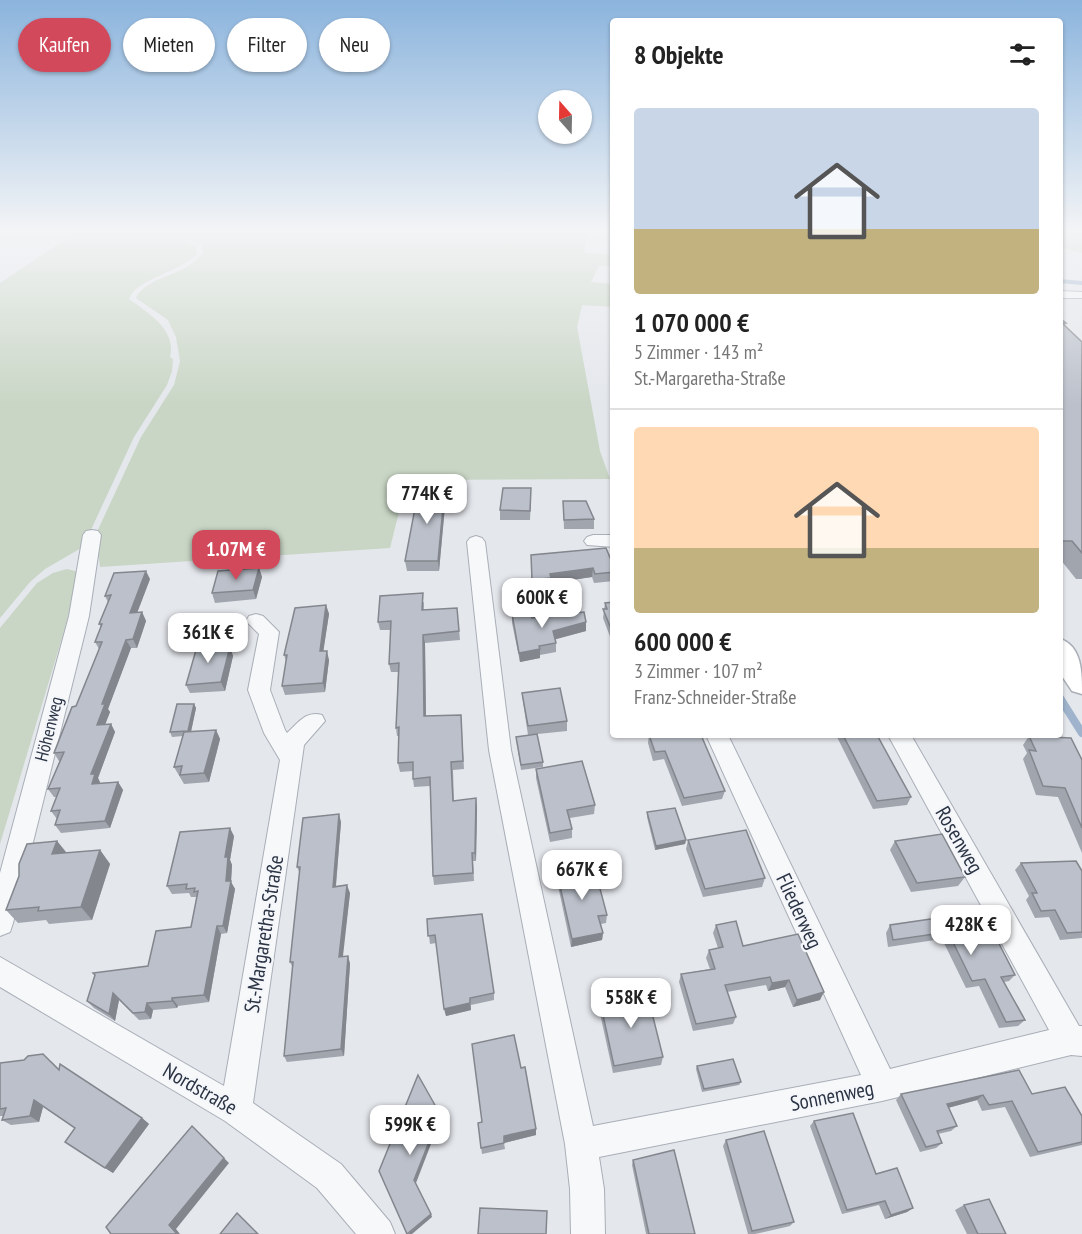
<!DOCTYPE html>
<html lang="de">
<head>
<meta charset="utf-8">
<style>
  body { margin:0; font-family:"PT Sans Narrow",sans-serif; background:#f6f6f6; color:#222; height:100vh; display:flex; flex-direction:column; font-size:22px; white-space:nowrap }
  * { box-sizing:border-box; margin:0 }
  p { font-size:20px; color:#767676 }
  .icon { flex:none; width:33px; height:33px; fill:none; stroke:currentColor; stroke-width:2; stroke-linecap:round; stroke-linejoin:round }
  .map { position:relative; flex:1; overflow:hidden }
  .side { position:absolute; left:610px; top:18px; width:453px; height:720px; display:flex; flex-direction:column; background:#fff; border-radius:6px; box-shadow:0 2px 4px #0004 }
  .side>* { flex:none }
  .banner { position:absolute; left:18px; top:18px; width:502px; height:54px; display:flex; gap:12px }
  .needle { width:39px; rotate:340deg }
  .tools { position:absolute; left:538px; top:90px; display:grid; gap:12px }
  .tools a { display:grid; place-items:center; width:54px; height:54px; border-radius:50%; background:#fff; box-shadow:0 2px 4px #0004; font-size:30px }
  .price { position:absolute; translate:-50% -51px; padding:0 14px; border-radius:12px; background:#fff; color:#222; font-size:20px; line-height:39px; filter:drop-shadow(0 2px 3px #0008) }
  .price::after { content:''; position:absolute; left:50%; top:36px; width:18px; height:14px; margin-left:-9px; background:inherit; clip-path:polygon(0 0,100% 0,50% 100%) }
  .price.selected { background:#d1495b; color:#fff }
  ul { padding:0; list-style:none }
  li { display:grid; align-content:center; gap:12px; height:318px; padding:0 24px }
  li+li { border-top:2px solid #e0e0e0 }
  li span { display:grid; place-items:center; height:186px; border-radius:6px; color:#555 }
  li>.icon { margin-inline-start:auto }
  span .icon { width:108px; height:108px; fill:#fffc; stroke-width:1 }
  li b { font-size:26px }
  h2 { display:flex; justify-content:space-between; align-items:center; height:72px; padding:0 24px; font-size:26px }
  .chip { padding:0 21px; border-radius:27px; background:#fff; box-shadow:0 2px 4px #0004; font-size:21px; line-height:54px }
  .chip.selected { background:#d1495b; color:#fff }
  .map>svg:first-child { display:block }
  .green { fill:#c9d6c5 }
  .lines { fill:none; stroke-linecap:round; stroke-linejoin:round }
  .stream-far1 { stroke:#9fb4cc; stroke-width:4 }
  .stream { stroke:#9fb4cc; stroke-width:8 }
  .street-casing { stroke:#a9aeb7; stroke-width:2 }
  .secondary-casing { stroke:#a9aeb7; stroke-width:3 }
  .street { fill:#f7f8fa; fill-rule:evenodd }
  .secondary { fill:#fff; fill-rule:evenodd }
  .wall { fill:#a1a5ae }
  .shaded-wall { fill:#83868d }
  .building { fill:#bbc0ca; stroke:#83868d; stroke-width:1.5 }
  .labels { text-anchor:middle; stroke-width:4.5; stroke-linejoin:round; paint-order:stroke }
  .street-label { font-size:18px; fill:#2b3445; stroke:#f4f6f9 }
  .near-street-label { font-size:21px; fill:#2b3445; stroke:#f4f6f9 }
</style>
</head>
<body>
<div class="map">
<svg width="1082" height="1234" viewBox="0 0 1082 1234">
  <rect width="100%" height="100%" fill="#e4e7ec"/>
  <!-- green -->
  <g class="green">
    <path d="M78,231H162L196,246L197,254C182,271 134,280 129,299C148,313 177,330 170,357L173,359L172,371L167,385L134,437L83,547L45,569L30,582L0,618V283Z"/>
    <path d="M170,231H588L584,253L613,255V266H599L591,282L613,284V307L582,305L577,327L600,451L610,479L407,480L390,548L100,567L96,534L141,437L174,385L180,361L176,337L168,320L136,298C146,276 188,275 203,253L201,245Z"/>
    <path d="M1060,231H1082V253L1061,248Z"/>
    <path d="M67,569L79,572L65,628L0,844V628L37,583L53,573Z"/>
  </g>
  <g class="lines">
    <!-- stream-far1 -->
    <path class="stream-far1" d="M1060,281L1082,283"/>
    <!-- stream -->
    <path class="stream" d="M1060,698L1082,733"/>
    <defs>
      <g id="street">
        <path d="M1060,291L1082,292V298H1060Z"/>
        <path d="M92,530L98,531L101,535L89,616L13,923L10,932L0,936V873L69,616L83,535L86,531Z"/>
        <path d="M593,535H614V547L587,545L584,541L587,537Z"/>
        <path d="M476,536L482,538L485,542L511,750L593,1126L861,1075L706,735H728L890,1069L1049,1030L888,735H911L1079,1026H1082V1056L1071,1055L882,1101L599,1157L604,1189L605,1234H571L570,1189L565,1144L489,750L467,542L470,538Z"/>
        <path d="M256,614L263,616L279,632L270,690L285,730L287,733C298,723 306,710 322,715L325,721L304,745L253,1103L341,1164L390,1222L395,1234H356L317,1188L225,1121L0,987V957L224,1086L280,760L264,733L248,690L259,634L246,621L249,616Z"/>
      </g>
      <path id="secondary" d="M1060,639C1082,646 1082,673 1082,694L1072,691L1060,673Z"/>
    </defs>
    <!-- street casing -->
    <use href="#street" class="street-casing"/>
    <!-- secondary casing -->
    <use href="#secondary" class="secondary-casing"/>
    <!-- street -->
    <use href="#street" class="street"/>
    <!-- secondary -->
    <use href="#secondary" class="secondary"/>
  </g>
  <!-- wall -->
  <g class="wall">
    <path d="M1060,318L1066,323L1065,326L1082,342V579H1076L1060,559Z"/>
    <path d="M445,486L446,495L439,571H407L405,561Z"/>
    <path d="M531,498L530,520H500V510Z"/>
    <path d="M563,501L594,519V529H564Z"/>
    <path d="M531,555L614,567V581L594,583L592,577L551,583V587L532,589Z"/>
    <path d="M259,568L262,577L256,599L215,603L212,593Z"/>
    <path d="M150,579L137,613L142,612L146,621L137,648H131L108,709L110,712L105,724H111L115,732L98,778L100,783L118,782L123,790L110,828L61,833L55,825L57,819L51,811L57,797H54L48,789L60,761H59L54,753L76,706L99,649L95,642L101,627L99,624L108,602L105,596Z"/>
    <path d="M424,602V610L457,608L460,640L425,643L426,716L461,715L464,769L453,770L454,801L476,798L477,807L476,861H473L474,881L434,885L433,876L430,786L414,787L413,779V771L400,772L398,763L399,736H397L396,728L398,672H391L389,664L391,630H380L378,622Z"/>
    <path d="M614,602V647L603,618L605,603Z"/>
    <path d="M326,605L329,614L323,651L329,660L325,692L285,695L282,686L286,661L284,655Z"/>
    <path d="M512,614L532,618L586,622V631L555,639L556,643V652L540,655V658L520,662L512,623Z"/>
    <path d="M230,647L233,656L225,691L190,693L186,685L220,648Z"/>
    <path d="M522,693L567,721V731L528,735L523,702Z"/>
    <path d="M194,704L196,708L191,732L216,730L220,739L209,782L184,784L174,767L183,736L172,737L170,732Z"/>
    <path d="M649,735L725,791L722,799L682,806L664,759L653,761L648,743Z"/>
    <path d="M836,735H877L911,797L907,805L873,809Z"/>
    <path d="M1029,736L1082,760V853L1058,797L1036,795L1023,759L1027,753L1023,745Z"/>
    <path d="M516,737L543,762V767L521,770Z"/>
    <path d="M536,769L595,805L594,814L570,818L572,829V838L550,842L536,778Z"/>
    <path d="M647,812L686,840L685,844L655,850L647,817Z"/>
    <path d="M341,822L336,886L350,893L342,957L348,956L350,964L344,1056L287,1062L284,1056L293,968L290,962L300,874L297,867Z"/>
    <path d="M234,836L230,860L232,865L231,882L235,889L227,933L221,934L209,1002L178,1006L177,1008L153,1010L151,1019L139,1020L119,1000L115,1021L94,1008L87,1001L148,966L191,927L197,897H191L189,893L172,894L167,886Z"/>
    <path d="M688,840L765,878L762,887L703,897L686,849Z"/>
    <path d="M57,841L67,853L100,850L110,864L92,920L49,924L46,920L18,923L6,910Z"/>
    <path d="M895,841L965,877L958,886L911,892L890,850Z"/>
    <path d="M1021,863L1082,871V938L1060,940L1049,917L1035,918L1026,900L1029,896L1015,870Z"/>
    <path d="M557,873L607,915L606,923L601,924L603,933L602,940L571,947L557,881Z"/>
    <path d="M427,919L494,993V1000L471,1005V1010L446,1016L436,943L430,944Z"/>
    <path d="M716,925L743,946L820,1000L793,1007L785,987L768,991L766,985L727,992L736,1017L733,1024L693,1031L679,982L681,974L710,969L706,958L709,950L718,948L713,933Z"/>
    <path d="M890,925L966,929L1015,975L1009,981L1004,982L1025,1020L1018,1026L999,1028L979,986L966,988L942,939L888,947L886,933Z"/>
    <path d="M600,1001L663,1057L661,1065L613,1073L599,1009Z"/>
    <path d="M51,1061L59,1069L142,1118L149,1124L113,1173L65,1142L75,1129L43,1107L39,1122L11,1125L2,1120L4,1116H0V1063Z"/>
    <path d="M697,1066L741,1082L739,1085L702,1092L696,1069Z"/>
    <path d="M521,1068L536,1129V1135L504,1143L505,1149L482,1154L478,1123L482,1122Z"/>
    <path d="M901,1094H1032L1082,1116V1145L1030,1157L1005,1107L982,1111L977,1100L948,1108L957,1126L951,1131L938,1134L942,1143L936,1148L920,1152L896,1100Z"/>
    <path d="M814,1121L876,1174L913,1208L907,1212L885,1219L879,1205L842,1214L810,1126Z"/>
    <path d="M726,1140L794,1222L790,1226L755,1234H748L723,1146Z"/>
    <path d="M633,1160L695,1234H646L632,1165Z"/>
    <path d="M964,1205L1006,1234H967L955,1210Z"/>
  </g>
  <!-- shaded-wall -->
  <g class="shaded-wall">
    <path d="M445,486L446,495L439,571L438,561Z"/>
    <path d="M259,568L262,577L256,599L253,590Z"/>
    <path d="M593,568L592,577L551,583L550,574Z"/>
    <path d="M146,571L150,579L134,621L130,613Z"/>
    <path d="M326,605L329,614L322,660L320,651Z"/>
    <path d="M142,612L146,621L137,648L133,639Z"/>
    <path d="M586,622V631L553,640V631Z"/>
    <path d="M423,635L425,643L426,725L424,716Z"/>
    <path d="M126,640L131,648L108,709L110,712L102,733L97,725L102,704Z"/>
    <path d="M230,647L233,656L225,691L221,682Z"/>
    <path d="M540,649V658L520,662L519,653Z"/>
    <path d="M327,651L329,660L325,692L323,683Z"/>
    <path d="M194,704L196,708L190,736L188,731Z"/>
    <path d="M111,724L115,732L98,778L100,782L97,792L92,784L91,774Z"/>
    <path d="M216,730L220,739L209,782L204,773Z"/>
    <path d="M118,782L123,790L110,828L105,821Z"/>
    <path d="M476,798L477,807L476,861L475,853Z"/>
    <path d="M339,814L341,822L335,895L333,887Z"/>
    <path d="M230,828L234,836L230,860L232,865L231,882L235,889L227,933L223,926L225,857Z"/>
    <path d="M686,840L685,844L655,850L656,846Z"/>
    <path d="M57,841L68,855L52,854Z"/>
    <path d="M100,850L110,864L92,920L81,907Z"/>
    <path d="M347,885L350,893L342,965L339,957Z"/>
    <path d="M217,926L221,934L209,1002L204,995Z"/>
    <path d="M603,933L602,940L571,947L572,939Z"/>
    <path d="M348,956L350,964L344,1056L341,1049Z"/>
    <path d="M789,980L785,987L768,991L772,983Z"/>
    <path d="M824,992L820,1000L793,1007L797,1000Z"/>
    <path d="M113,993L119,1000L115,1021L109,1014Z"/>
    <path d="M172,998L178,1006L177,1008L172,1001Z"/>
    <path d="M147,1003L153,1010L151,1019L145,1012Z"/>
    <path d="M470,1003L471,1010L446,1016L444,1009Z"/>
    <path d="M983,1095L977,1100L940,1110L947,1104Z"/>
    <path d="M34,1100L43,1107L39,1122L30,1116Z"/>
    <path d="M440,1114L441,1118L416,1183L414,1180Z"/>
    <path d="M142,1118L149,1124L113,1173L105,1168Z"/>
    <path d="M536,1129V1135L504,1143V1136Z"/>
    <path d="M224,1158L229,1163L176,1229L180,1234H177L169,1225Z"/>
    <path d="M913,1208L907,1212L885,1219L891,1215Z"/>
    <path d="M431,1214L432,1217L412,1234H408Z"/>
  </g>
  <!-- building -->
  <g class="building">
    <path d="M1060,318L1066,323H1062L1082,342V553L1072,541H1060Z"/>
    <path d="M445,486L438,561H405L419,487Z"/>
    <path d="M503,488H531L530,511L500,510Z"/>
    <path d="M563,501H586L594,519L564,520Z"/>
    <path d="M606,548L614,567V572L595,574L593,568L550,574L551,578L532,580L531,555Z"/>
    <path d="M259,568L253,590L212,593L218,571Z"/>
    <path d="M146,571L130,613L142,612L133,639L126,640L102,704H105L97,725L111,724L91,774H95L92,784L118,782L105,821L55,825L60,810L51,811L60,788L48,789L64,752L54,753L72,707L76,706L102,642H95L102,624H99L111,595L105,596L114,573Z"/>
    <path d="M423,593L422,610L457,608L459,631L423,635L424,716L461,715L463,761L451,762L453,801L476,798L475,853H472L473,873L433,876L430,777L413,779V762L398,763L399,727L396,728L399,663L389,664L391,621L378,622L380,596Z"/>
    <path d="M614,602V636L603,609H607L605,603Z"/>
    <path d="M326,605L320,651H327L323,683L282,686L287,655H284L295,608Z"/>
    <path d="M530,612L532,618L584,612L586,622L553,631L556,643L539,646L540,649L519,653L512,614Z"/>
    <path d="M217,642L216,648L230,647L221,682L186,685L198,643Z"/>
    <path d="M560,688L567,721L528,726L522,693Z"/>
    <path d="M177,704H194L188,731L170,732Z"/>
    <path d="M216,730L204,773L180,775L182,766L174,767L184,732Z"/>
    <path d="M537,734L543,762L521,765L516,737Z"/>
    <path d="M649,735H701L725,791L684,798L665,751L655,752Z"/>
    <path d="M843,735H877L911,797L877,801Z"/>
    <path d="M1029,736L1071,738L1082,760V828L1065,788L1043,786L1029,750L1036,751Z"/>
    <path d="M582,761L595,805L567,810L572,829L550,833L536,769Z"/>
    <path d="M675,808L686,840L656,846L647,812Z"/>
    <path d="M339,814L333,887L347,885L339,957L348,956L341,1049L284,1056L293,962H290L300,867H297L303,818Z"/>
    <path d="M230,828L225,857H228L226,881H231L223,926H217L204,995L172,998V1001L147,1003L145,1012L133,1013L113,993L109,1014L87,1001L95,975L93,973L148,966L156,931L191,927L198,891L194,892L195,888L186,889L187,884L167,886L180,832Z"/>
    <path d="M746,830L765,878L705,889L688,840Z"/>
    <path d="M942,834L965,877L917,883L895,841Z"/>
    <path d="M57,841L52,854L100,850L81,907L38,911L39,907L6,910L19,876V864L27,844Z"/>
    <path d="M1076,861L1082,871V932L1067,933L1055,910L1041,911L1032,893H1037L1021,863Z"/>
    <path d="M594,866L607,915L598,916L603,933L572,939L557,873Z"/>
    <path d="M482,914L494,993L470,998V1003L444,1009L435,935L428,936L427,919Z"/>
    <path d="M958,915L966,929L990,926L1015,975L1001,977L1025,1020L1006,1022L985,979L972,981L948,932L893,940L890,925Z"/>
    <path d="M736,921L743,946L798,934L824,992L797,1000L789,980L772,983L770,977L725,985L736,1017L696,1024L681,974L715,969L709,950L723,947L716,925Z"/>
    <path d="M647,993L663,1057L614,1066L600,1001Z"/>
    <path d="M514,1035L521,1068L525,1067L536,1129L504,1136V1143L481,1148L478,1123L482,1122L472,1044Z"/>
    <path d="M43,1054L59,1070L60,1064L142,1118L105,1168L65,1142L75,1128L34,1100L30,1116L2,1120L6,1108L0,1109V1063L24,1060L28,1056Z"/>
    <path d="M733,1059L741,1082L704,1089L697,1066Z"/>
    <path d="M1019,1070L1032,1094L1065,1087L1082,1116V1142L1038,1152L1012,1101L989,1105L983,1095L947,1104L957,1126L937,1131L942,1143L926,1147L901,1094Z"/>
    <path d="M418,1075L440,1114L414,1180L431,1214L407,1234L379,1171Z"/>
    <path d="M853,1113L876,1174L897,1168L913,1208L891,1215L885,1201L847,1210L814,1121Z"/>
    <path d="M192,1126L224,1158L169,1225L177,1234H111L106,1227Z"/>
    <path d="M764,1131L794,1222L752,1231L726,1140Z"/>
    <path d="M674,1150L695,1234H649L633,1160Z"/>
    <path d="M989,1199L1006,1234H978L964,1205Z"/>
    <path d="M480,1208L547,1211L546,1234H478Z"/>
    <path d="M237,1213L258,1234H220Z"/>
  </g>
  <!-- sky -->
  <linearGradient id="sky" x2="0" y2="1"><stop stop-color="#8bb4dd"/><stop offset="0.57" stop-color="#f3f4f6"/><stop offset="1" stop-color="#f3f4f6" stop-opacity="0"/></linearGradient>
  <rect width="1082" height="404" fill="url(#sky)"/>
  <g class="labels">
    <!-- street labels -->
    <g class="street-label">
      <text transform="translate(49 729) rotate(-76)" y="6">Höhenweg</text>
    </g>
    <!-- near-street labels -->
    <g class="near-street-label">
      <text transform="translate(959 840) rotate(60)" y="7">Rosenweg</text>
      <text transform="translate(799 911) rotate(65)" y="7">Fliederweg</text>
      <text transform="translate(264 934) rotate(-81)" y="7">St.-Margaretha-Straße</text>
      <text transform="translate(200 1089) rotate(30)" y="7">Nordstraße</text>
      <text transform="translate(832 1096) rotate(-11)" y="7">Sonnenweg</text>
    </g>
  </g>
</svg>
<div class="tools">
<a><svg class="needle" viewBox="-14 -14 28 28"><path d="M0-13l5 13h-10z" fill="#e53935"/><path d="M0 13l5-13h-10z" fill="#767676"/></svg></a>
</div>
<b class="price" style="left:427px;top:525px">774K €</b>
<b class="price selected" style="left:236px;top:581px">1.07M €</b>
<b class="price" style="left:542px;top:629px">600K €</b>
<b class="price" style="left:208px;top:664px">361K €</b>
<b class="price" style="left:582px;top:901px">667K €</b>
<b class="price" style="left:971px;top:956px">428K €</b>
<b class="price" style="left:631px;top:1029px">558K €</b>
<b class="price" style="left:410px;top:1156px">599K €</b>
<div class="banner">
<a class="chip selected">Kaufen</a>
<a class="chip">Mieten</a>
<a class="chip">Filter</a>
<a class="chip">Neu</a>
</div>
<section class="side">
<h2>8 Objekte<svg class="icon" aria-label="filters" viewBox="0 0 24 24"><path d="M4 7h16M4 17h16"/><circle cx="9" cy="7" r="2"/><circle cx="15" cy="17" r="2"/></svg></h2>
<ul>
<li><span style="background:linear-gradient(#c9d6e8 65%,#c2b280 0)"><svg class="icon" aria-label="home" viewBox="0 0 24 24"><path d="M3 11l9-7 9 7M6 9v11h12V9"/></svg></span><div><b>1 070 000 €</b><p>5 Zimmer · 143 m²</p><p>St.-Margaretha-Straße</p></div></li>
<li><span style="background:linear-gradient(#ffd9b3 65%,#c2b280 0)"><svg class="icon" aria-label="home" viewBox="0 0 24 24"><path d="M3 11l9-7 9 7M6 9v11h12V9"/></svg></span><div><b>600 000 €</b><p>3 Zimmer · 107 m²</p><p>Franz-Schneider-Straße</p></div></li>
</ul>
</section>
</div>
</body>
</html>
